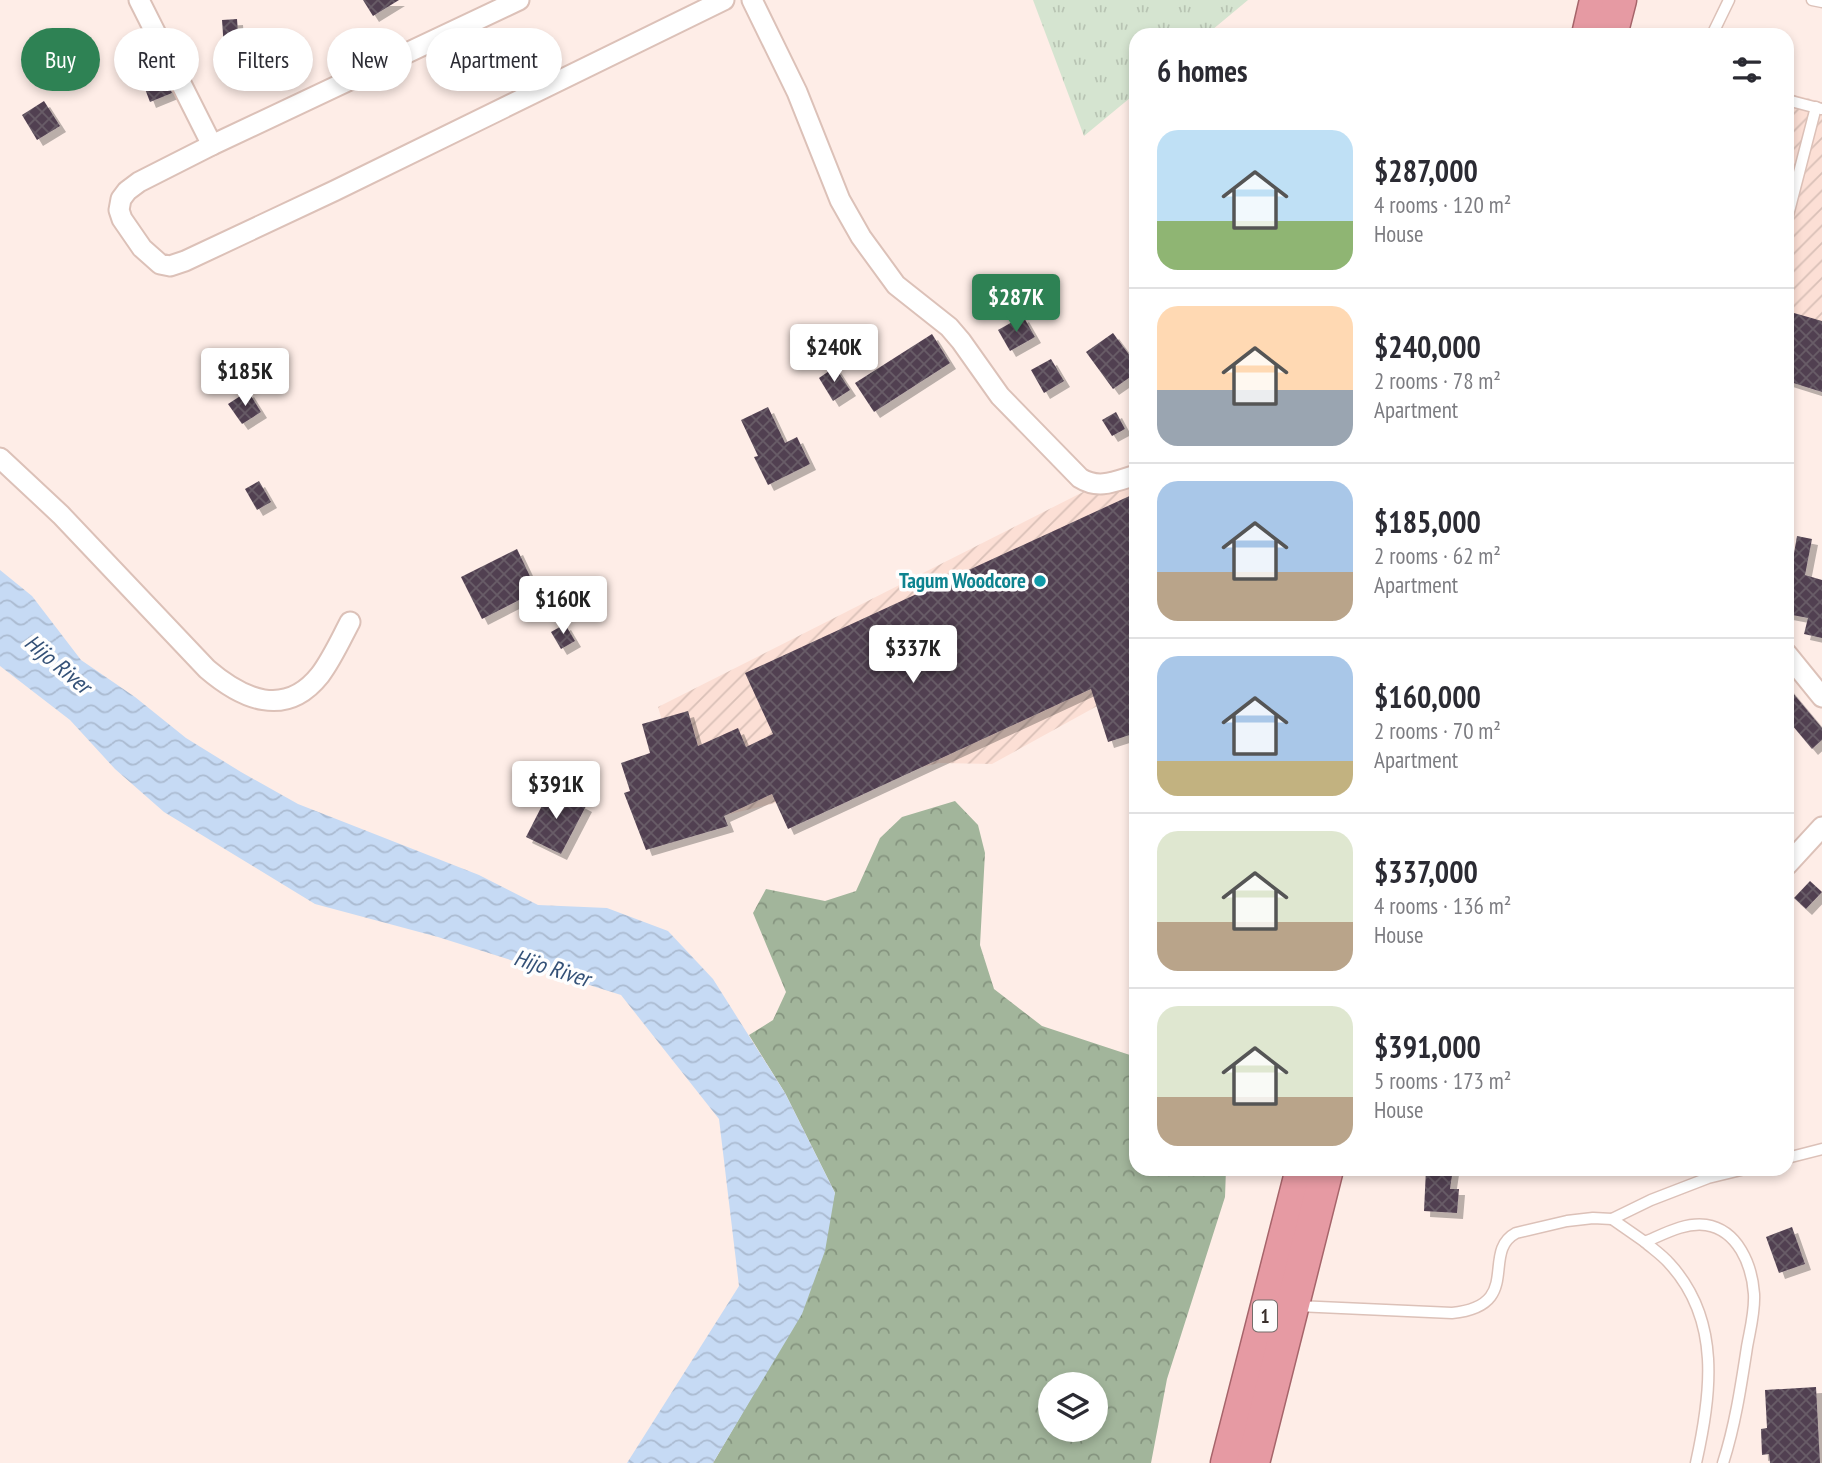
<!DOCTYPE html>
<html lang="en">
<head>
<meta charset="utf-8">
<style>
  body { margin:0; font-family:"PT Sans Narrow",sans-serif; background:#f2f2f3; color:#2b2b33; height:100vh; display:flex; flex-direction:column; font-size:26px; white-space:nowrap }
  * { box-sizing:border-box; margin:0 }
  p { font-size:23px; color:#7c7c81 }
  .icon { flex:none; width:38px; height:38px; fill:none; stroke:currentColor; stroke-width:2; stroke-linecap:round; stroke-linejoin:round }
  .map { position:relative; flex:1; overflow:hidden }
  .sheet { position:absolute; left:1129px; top:28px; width:665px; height:1148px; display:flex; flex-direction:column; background:#fff; border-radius:21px; box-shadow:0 4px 10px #0003 }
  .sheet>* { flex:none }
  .top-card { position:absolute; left:21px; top:28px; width:665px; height:63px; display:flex; gap:14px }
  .fabs { position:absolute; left:1038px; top:1372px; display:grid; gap:14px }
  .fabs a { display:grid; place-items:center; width:70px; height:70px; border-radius:50%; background:#fff; box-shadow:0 4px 10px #0003; font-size:35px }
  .price { position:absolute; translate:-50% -60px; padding:0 16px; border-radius:7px; background:#fff; color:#222; font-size:23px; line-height:46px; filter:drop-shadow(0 2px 4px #0008) }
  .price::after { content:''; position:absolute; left:50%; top:42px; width:21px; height:16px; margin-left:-10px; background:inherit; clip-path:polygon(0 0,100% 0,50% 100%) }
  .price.selected { background:#2e8254; color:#fff }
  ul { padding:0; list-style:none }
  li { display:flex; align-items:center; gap:21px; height:175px; padding:0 28px }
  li+li { border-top:2px solid #e1e1e2 }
  li span { display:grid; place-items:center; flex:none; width:196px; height:140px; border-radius:21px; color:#555 }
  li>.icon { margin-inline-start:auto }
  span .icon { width:84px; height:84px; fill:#fffc; stroke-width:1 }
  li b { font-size:30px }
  h2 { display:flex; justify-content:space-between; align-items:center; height:84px; padding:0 28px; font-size:30px }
  .pill { padding:0 24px; border-radius:32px; background:#fff; box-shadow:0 4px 10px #0003; font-size:24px; line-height:63px }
  .pill.selected { background:#2e8254; color:#fff }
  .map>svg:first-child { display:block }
  .industrial { fill:url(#industrial-furrows) }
  .grass { fill:url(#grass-tufts) }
  .forest { fill:url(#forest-crowns); fill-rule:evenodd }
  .water { fill:url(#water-waves) }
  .building { fill:url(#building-cross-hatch); filter:url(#shadow) }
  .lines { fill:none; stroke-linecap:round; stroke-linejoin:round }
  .service-casing { stroke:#dcc1b8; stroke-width:13 }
  .minor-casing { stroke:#dcc1b8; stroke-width:23 }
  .trunk-casing { stroke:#a6646a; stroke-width:35 }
  .service { stroke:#fff; stroke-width:10 }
  .minor { stroke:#fff; stroke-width:19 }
  .trunk { stroke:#e69aa3; stroke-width:32 }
  .culture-dot { fill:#0f9aa8; stroke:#fefefe; stroke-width:2.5 }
  .labels { text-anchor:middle; stroke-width:7; stroke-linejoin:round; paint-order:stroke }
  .shield { fill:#fefefe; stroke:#746d6a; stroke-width:2 }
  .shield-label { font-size:19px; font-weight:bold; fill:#392f2b }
  .culture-label { font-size:21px; font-weight:bold; fill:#0d838f; stroke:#fefefe; text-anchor:end }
  .water-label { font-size:23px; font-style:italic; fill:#345177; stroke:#fefefe }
</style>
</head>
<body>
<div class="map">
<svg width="1822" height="1463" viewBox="0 0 1822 1463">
  <defs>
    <pattern id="industrial-furrows" width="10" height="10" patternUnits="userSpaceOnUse" patternTransform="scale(1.75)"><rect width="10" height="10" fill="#fcdfd5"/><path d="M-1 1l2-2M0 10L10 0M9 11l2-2" fill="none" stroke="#d9c0b7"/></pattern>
    <pattern id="grass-tufts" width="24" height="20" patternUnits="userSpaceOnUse" patternTransform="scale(1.75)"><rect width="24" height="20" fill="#d5e4d0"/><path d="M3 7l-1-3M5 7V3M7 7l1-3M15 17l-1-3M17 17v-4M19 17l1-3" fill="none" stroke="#b8c4b3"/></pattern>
    <pattern id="forest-crowns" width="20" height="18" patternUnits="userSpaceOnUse" patternTransform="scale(1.75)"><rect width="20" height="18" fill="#a2b59b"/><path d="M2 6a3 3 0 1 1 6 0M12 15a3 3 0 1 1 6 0" fill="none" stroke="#85947f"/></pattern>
    <pattern id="water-waves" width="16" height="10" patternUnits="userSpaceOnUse" patternTransform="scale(1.75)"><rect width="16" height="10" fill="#c6daf4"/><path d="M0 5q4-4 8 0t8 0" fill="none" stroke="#abbbd1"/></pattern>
    <pattern id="building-cross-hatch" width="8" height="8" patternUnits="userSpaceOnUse" patternTransform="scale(1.75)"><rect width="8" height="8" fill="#514151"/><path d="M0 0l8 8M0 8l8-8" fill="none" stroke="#685b67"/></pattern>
    <filter id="shadow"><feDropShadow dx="6" dy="6" stdDeviation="0" flood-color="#0004"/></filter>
  </defs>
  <rect width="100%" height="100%" fill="#feede7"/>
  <!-- industrial -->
  <g class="industrial">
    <path d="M1787,93L1822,102V384L1787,375Z"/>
    <path d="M1136,482V714L1119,694L992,764L939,763L693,823L658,707L1085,491Z"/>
  </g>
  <!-- grass -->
  <path class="grass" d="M1033,0H1248L1206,35H1136V93L1084,136Z"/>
  <!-- forest -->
  <path class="forest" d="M955,801L978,825L985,853L980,945L994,989L1042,1026L1136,1057V1169H1226L1225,1197L1167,1379L1151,1463H713L768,1369L835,1193L785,1093L749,1035L773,1020L786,992L753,913L766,889L825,901L856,891L880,838L902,817ZM1050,1384H1096V1430H1050Z"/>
  <!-- water -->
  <path class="water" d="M0,570L32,596L81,660L135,697L186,738L241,772L298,804L479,875L538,905L607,908L668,931L713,979L785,1093L835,1193L825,1251L802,1314L713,1463H627L739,1286L719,1119L621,995L438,937L315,904L164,812L115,769L70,720L0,666Z"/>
  <!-- building -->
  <g class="building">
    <path d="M363,0H399L373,16Z"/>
    <path d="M237,19L238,33L253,66L225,79L214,53L224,49L222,20Z"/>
    <path d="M273,37L293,54L273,76L253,59Z"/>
    <path d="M150,48L172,93L150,102L142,81L146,80L135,54Z"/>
    <path d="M44,101L60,126L37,140L22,115Z"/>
    <path d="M1787,311L1822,321V392L1787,381Z"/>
    <path d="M1023,316L1035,337L1010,351L998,330Z"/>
    <path d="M1113,333L1136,364V373L1113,389L1086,352Z"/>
    <path d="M932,334L950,363L874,412L855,383Z"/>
    <path d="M1051,359L1064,381L1044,393L1031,370Z"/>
    <path d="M835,367L850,390L833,401L819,378Z"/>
    <path d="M248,391L261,412L242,424L228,404Z"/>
    <path d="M768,407L785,443L797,437L810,464L768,485L754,457L758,456L741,420Z"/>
    <path d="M1116,412L1125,429L1112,436L1102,420Z"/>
    <path d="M259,481L271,502L257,510L245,489Z"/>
    <path d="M1136,493V733L1108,742L1091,689L788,829L772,794L724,816L728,826L646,850L624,793L630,791L621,763L650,753L642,724L688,711L698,746L738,728L746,747L773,734L745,673Z"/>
    <path d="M1797,536L1812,539L1805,575L1822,580V638L1804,634L1808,618L1787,614V558L1793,559Z"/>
    <path d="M517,549L537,591L482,619L461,577Z"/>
    <path d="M565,624L575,641L561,649L551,632Z"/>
    <path d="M1787,686L1822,728V740L1812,749L1787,719Z"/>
    <path d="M551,788L586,806L561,854L526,837Z"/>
    <path d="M1810,881L1822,892L1806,909L1794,898Z"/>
    <path d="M1426,1169H1453L1450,1189H1459L1457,1213L1424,1211Z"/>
    <path d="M1792,1227L1805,1264L1779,1273L1766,1237Z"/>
    <path d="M1816,1387L1820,1463H1770L1769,1454L1762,1455L1761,1429L1767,1428L1765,1390Z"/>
  </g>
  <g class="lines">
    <defs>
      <g id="service">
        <path d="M1812,0L1822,2"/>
        <path d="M1712,35L1729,0"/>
        <path d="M1787,100L1821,109"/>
        <path d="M1787,219L1816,107"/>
        <path d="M1787,1158L1822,1149"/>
        <path d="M1612,1219L1645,1242C1664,1234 1685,1222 1706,1225C1738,1230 1752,1265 1754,1294C1755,1312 1750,1330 1747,1347C1741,1386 1735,1426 1723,1463"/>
        <path d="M1645,1242C1653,1249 1662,1255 1669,1263C1722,1320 1711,1395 1696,1463"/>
        <path d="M1297,1306L1452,1313C1524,1306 1480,1252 1516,1233L1567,1221L1593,1218L1612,1219L1651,1200L1708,1178L1745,1169"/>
      </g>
      <g id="minor">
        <path d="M139,0L212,145"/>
        <path d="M519,0L212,145L139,182L127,191L121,199L119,210L122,219L142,248L160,264L170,266L185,261L334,191L724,0"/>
        <path d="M752,0L797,92L840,200L861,237L896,285L949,327L961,341L1000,396L1080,478C1099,490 1116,481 1136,475"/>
        <path d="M0,458L61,515L207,669C242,699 285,719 320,675C332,659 341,639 350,622"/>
        <path d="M1787,654L1822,697"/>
        <path d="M1787,865L1822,827"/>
      </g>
      <g id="trunk">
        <path d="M1588,35L1596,0"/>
        <path d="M1611,35L1620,0"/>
        <path d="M1227,1463L1302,1169"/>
        <path d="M1253,1463L1327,1169"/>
      </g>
    </defs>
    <!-- service casing -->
    <use href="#service" class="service-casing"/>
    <!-- minor casing -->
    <use href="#minor" class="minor-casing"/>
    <!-- trunk casing -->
    <use href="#trunk" class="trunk-casing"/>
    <!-- service -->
    <use href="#service" class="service"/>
    <!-- minor -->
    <use href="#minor" class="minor"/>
    <!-- trunk -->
    <use href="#trunk" class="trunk"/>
  </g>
  <!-- markers -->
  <circle class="culture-dot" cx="1040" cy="581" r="7"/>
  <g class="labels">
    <!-- shield labels -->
    <rect class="shield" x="1253" y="1300.5" width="24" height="31" rx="5"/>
    <g class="shield-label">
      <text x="1265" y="1323">1</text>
    </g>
    <!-- culture labels -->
    <g class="culture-label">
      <text x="1026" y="588">Tagum Woodcore</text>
    </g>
    <!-- water labels -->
    <g class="water-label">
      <text transform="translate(58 664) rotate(40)" y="8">Hijo River</text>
      <text transform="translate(552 968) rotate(17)" y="8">Hijo River</text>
    </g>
  </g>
</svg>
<div class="fabs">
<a><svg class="icon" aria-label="layers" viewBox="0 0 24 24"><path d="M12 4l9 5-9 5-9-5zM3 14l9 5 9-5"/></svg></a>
</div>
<b class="price selected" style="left:1016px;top:334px">$287K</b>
<b class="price" style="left:834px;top:384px">$240K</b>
<b class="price" style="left:245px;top:408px">$185K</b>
<b class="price" style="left:563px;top:636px">$160K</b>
<b class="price" style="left:913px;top:685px">$337K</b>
<b class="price" style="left:556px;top:821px">$391K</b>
<div class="top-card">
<a class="pill selected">Buy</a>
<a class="pill">Rent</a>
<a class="pill">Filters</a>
<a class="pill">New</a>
<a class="pill">Apartment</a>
</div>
<section class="sheet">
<h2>6 homes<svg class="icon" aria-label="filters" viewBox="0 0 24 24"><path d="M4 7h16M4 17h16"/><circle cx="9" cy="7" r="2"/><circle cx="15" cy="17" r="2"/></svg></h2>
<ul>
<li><span style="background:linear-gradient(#bfe0f5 65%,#8fb573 0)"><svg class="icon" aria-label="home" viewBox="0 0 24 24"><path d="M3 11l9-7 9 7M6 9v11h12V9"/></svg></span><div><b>$287,000</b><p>4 rooms · 120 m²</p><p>House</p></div></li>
<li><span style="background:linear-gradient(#ffd9b3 60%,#9aa5b1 0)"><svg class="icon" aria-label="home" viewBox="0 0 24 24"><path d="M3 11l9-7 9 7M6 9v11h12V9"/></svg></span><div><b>$240,000</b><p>2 rooms · 78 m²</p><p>Apartment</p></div></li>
<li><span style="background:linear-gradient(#a9c7e8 65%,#b9a48a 0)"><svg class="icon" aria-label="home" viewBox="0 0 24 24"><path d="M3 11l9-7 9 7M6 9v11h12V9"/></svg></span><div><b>$185,000</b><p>2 rooms · 62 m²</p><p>Apartment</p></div></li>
<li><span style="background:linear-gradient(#a9c7e8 75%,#c2b280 0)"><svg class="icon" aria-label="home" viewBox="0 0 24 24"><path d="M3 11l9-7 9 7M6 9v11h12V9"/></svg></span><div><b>$160,000</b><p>2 rooms · 70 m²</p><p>Apartment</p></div></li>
<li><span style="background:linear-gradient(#dfe7d0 65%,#b9a48a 0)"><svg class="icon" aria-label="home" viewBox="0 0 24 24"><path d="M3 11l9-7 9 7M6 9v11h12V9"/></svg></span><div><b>$337,000</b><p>4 rooms · 136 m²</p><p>House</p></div></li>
<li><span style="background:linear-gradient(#dfe7d0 65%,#b9a48a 0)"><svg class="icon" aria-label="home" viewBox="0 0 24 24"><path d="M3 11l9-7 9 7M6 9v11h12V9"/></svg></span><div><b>$391,000</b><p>5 rooms · 173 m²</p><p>House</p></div></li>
</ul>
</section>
</div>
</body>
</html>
